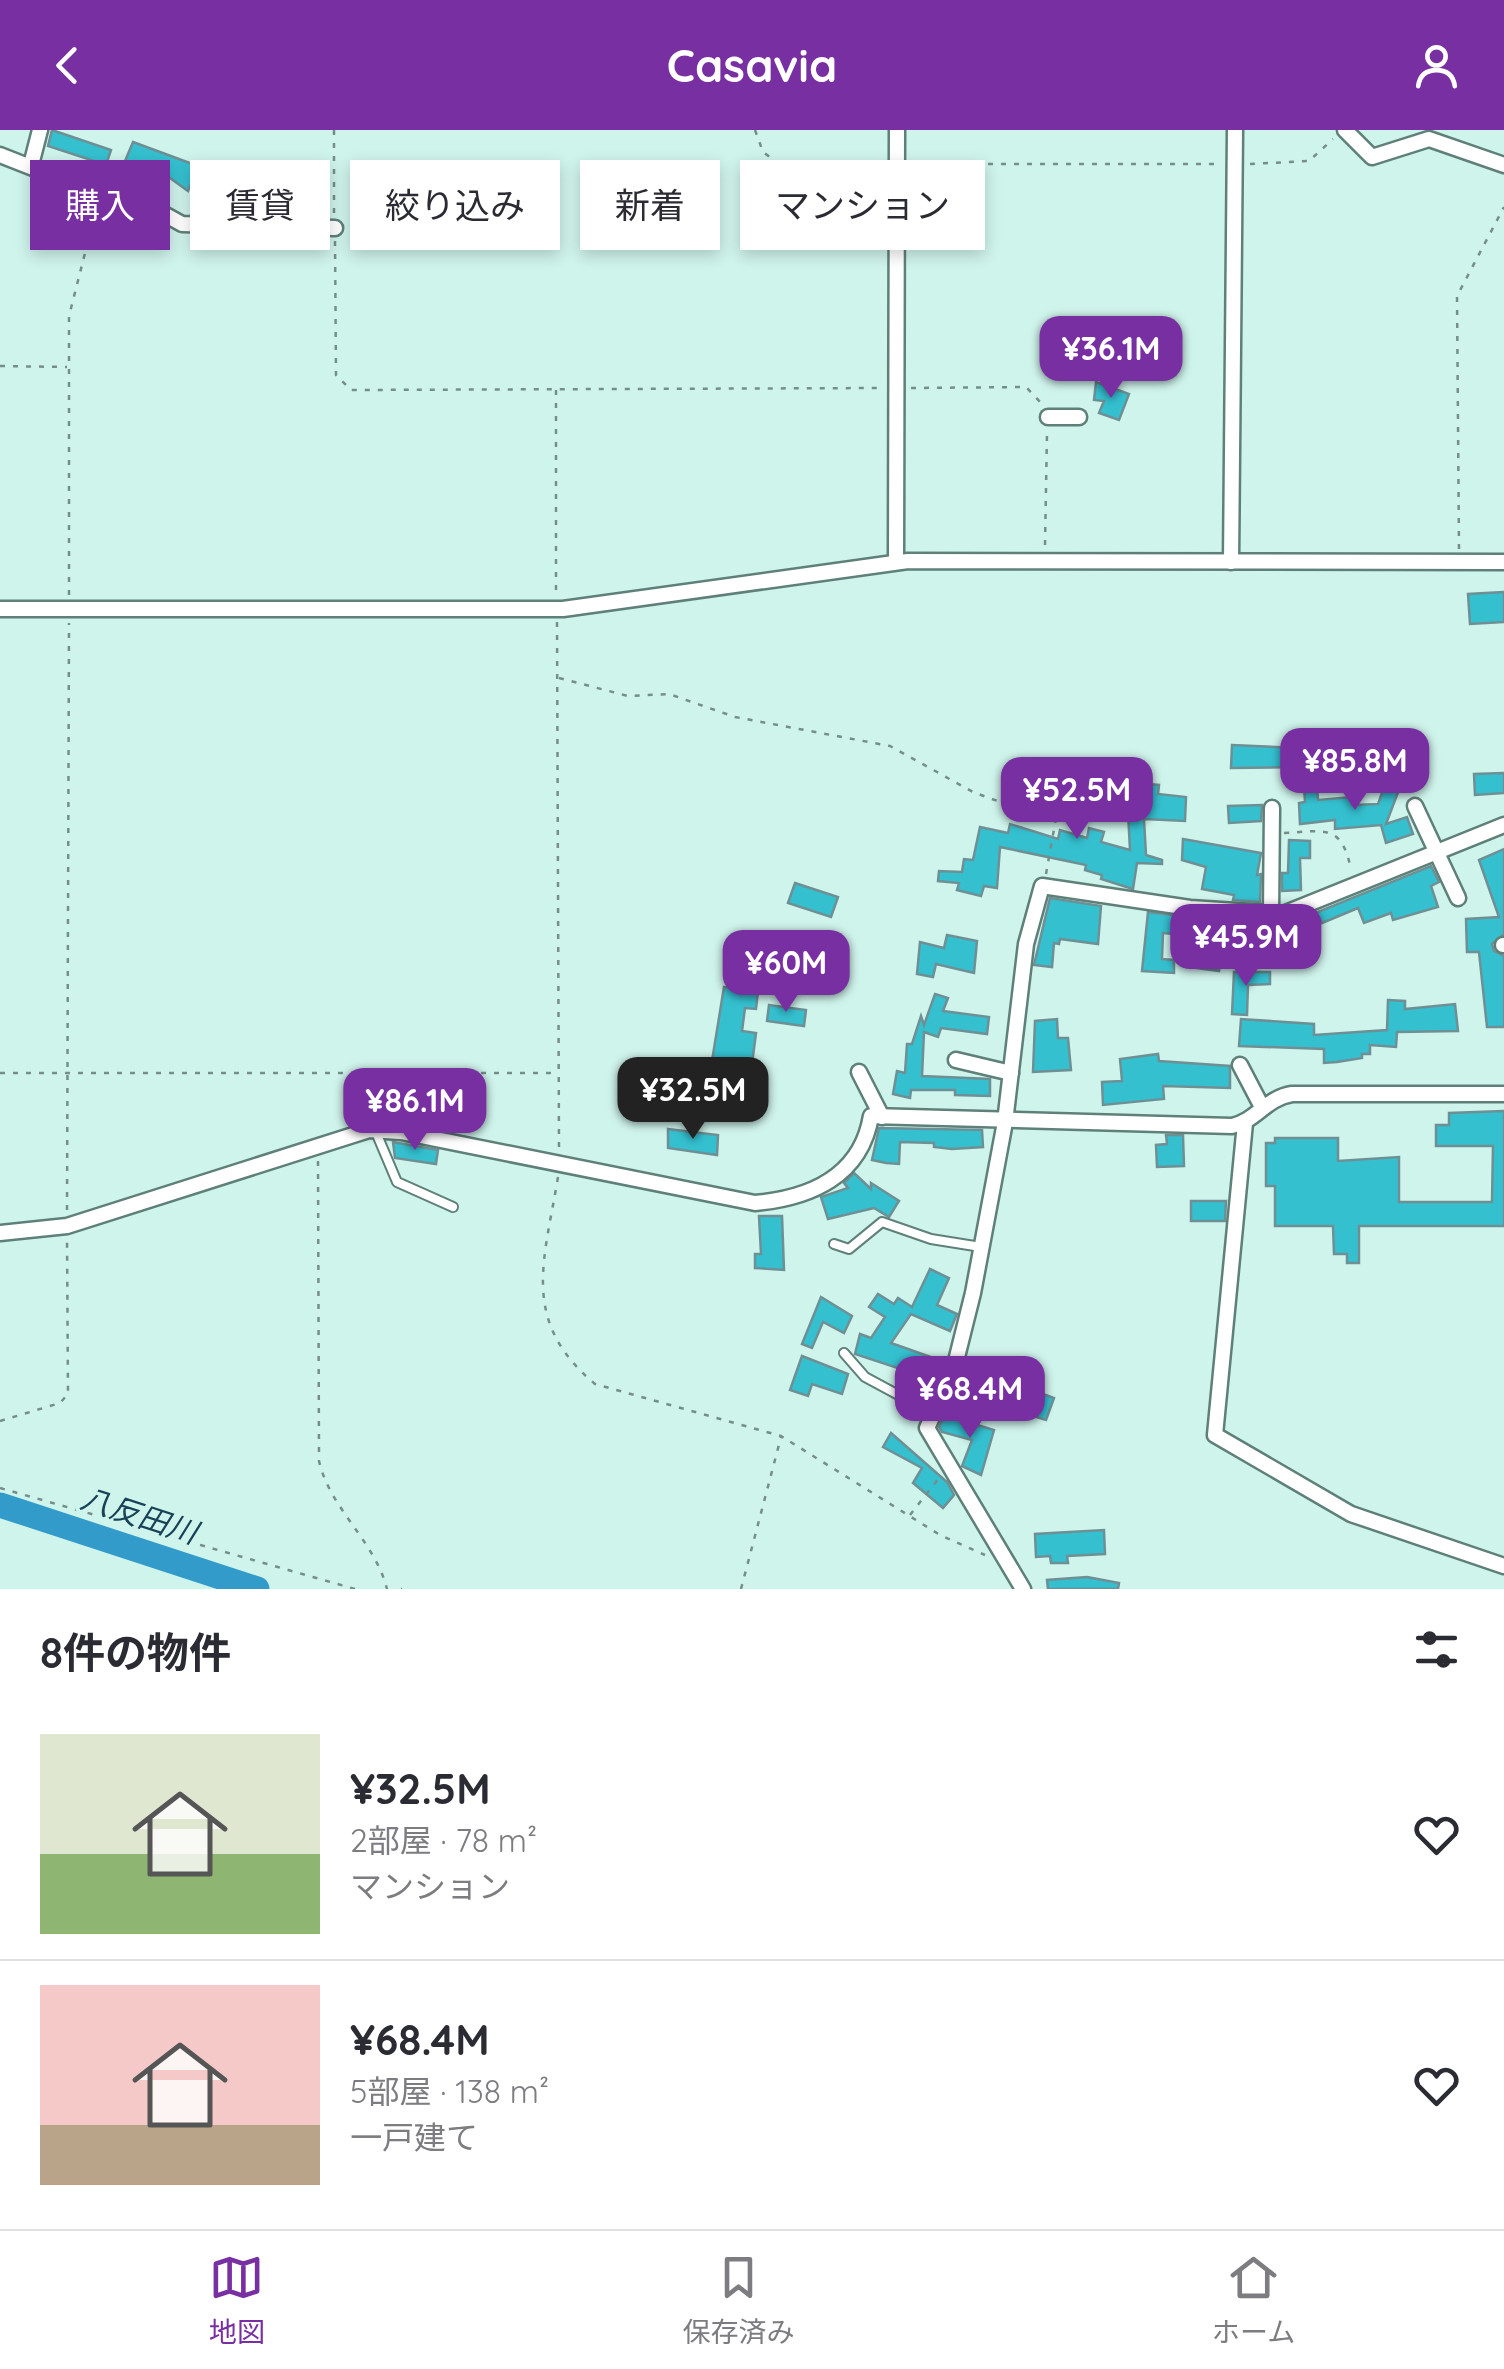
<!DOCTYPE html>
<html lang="ja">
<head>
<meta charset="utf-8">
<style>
  body { margin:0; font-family:Quicksand,"Noto Sans JP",sans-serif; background:#f7f7f7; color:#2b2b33; height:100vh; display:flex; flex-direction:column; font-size:38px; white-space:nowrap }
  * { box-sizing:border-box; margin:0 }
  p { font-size:32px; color:#7c7c81 }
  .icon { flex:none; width:55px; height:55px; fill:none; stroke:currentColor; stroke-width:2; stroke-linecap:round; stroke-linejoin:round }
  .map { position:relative; height:1459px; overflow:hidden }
  .panel { display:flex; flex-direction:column; background:#fff; flex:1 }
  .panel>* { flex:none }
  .banner { position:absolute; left:30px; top:30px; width:1000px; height:90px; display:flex; gap:20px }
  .price { position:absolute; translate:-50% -85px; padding:0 22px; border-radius:20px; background:#782fa2; color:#fff; font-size:32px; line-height:65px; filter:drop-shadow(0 2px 5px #0008) }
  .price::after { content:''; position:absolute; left:50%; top:60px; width:30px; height:22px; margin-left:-15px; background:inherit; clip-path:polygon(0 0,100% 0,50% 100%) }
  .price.selected { background:#222; color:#fff }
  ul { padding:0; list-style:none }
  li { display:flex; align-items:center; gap:30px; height:250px; padding:0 40px }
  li+li { border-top:2px solid #e1e1e2 }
  li span { display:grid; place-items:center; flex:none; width:280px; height:200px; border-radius:0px; color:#555 }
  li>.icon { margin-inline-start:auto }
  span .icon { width:120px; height:120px; fill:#fffc; stroke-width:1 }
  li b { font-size:42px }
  h2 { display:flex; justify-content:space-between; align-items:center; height:120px; padding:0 40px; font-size:42px }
  .tag { padding:0 35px; border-radius:0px; background:#fff; box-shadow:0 5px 15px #0003; font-size:35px; line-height:90px }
  .tag.selected { background:#782fa2; color:#fff }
  header { display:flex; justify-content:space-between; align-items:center; height:130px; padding:0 40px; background:#782fa2; color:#fff; font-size:45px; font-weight:800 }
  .menu { display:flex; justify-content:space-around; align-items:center; height:140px; border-top:2px solid #e1e1e2; background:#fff; font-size:28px; color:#7c7c81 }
  .menu a { display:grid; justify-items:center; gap:5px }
  .menu .selected { color:#782fa2 }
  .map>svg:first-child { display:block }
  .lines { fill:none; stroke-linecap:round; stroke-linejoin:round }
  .river { stroke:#339bca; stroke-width:25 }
  .building { fill:#35c0d0; stroke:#6e9095; stroke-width:2.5 }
  .service-casing { stroke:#5f8079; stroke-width:12 }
  .minor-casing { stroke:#5f8079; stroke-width:19 }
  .path { stroke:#758e89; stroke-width:2.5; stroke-dasharray:5 8; stroke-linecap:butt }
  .service { stroke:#fff; stroke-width:8 }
  .minor { stroke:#fff; stroke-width:14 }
  .labels { text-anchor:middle; stroke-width:8; stroke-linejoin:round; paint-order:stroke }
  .water-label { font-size:30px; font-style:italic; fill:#184257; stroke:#cff4ec }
</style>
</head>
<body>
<header><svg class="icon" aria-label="back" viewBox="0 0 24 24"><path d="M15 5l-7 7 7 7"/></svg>Casavia<svg class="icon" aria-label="person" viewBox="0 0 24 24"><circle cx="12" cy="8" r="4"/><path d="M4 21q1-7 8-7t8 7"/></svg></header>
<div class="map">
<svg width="1504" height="1459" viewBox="0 0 1504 1459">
  <rect width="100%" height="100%" fill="#cff4ec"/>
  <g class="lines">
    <!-- river -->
    <path class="river" d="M0,1375L257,1459"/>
  </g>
  <!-- building -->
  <g class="building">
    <path d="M52,0L111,20L106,35L48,16Z"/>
    <path d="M133,12L198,36L188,61L170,48L125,31Z"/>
    <path d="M119,78L142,84L134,113L112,107Z"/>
    <path d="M1154,213L1177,215L1175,245L1152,246Z"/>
    <path d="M1096,252L1129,264L1119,290L1099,283L1104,271L1094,270Z"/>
    <path d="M1504,462V492L1470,494L1468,464Z"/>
    <path d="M1232,615L1299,618V637L1231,638Z"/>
    <path d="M1504,643V663L1475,665L1474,644Z"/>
    <path d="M1386,652L1400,657L1386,694L1407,687L1413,704L1386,713L1381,695L1335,699V690L1300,694L1299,673L1305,672L1304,658L1317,657L1318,670L1351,667L1352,675L1378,674Z"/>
    <path d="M1136,653L1159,655L1158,664L1186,667L1185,691L1144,689L1146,725L1162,730V734L1137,733L1133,759L1101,749L1102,745L1085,740L1086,735L1000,717L997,758L984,756L981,766L957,760L959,753L938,751L939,741L962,742L964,729L973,730L980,697L1008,703L1010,694L1058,709L1060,700L1087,708L1089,698L1104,702L1101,712L1130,720L1128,683L1110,684L1108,654Z"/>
    <path d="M1262,675L1261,691L1229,693L1228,676Z"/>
    <path d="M1183,709L1261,723L1257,745L1261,744L1260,772L1233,770L1234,765L1202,759L1206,737L1182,730Z"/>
    <path d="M1289,710L1310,711V728H1300L1301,760L1282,761V743H1288Z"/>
    <path d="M1504,719V804L1492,814L1494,821L1504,826V897H1487L1479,822H1467L1466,789L1499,787L1479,730Z"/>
    <path d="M1431,736L1439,752L1431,756L1438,777L1393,790L1391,783L1364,793L1358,778L1322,793L1320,788L1310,792L1308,786Z"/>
    <path d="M795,753L838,767L831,787L788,773Z"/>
    <path d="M1050,768L1101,776L1098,814L1060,809L1059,814L1054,813L1052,837L1034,835Z"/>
    <path d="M1148,782L1214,790L1210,819L1222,821L1219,841L1182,836L1186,805L1163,803L1162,829L1174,830V843L1142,841Z"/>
    <path d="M947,805L977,811L974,843L936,834L933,847L917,844L920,812L944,818Z"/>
    <path d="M1234,842H1270V854L1248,855L1247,885L1232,884Z"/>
    <path d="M724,857L758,861L756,879L745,878L742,901L756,903L751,942L711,937Z"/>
    <path d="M935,864L948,868L943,881L989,887L987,904L941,898L938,907L924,902L922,946L990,949V966L955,965V960H911L910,968L893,964L897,941L905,943L907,914H912L921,886L924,895Z"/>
    <path d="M1388,870L1405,871V879L1455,874L1458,901L1397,902L1396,917L1370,915V924H1362V928L1337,932L1324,933V919L1239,916L1241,889L1314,894V905L1387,900Z"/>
    <path d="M769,875L806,880L804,896L767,891Z"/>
    <path d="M1057,889L1058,908H1068L1071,940L1033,942L1035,891Z"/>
    <path d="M1158,924L1159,931L1230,936V958L1163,956L1164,969L1103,975L1102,952L1122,951L1120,929Z"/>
    <path d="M1504,981V1096H1359V1133H1347V1124H1334L1333,1096H1275V1056H1266V1013H1275V1008H1338V1031L1399,1027V1072H1492L1493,1016H1436V995H1449V983Z"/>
    <path d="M879,998L982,1000L983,1017L952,1019L934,1017V1013L900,1012L899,1034L886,1033L872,1030Z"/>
    <path d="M668,999L718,1005L717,1025L668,1018Z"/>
    <path d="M1166,1005H1183L1184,1036L1157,1037L1156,1015L1167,1014Z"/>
    <path d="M393,1012L438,1020L436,1034L395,1028Z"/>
    <path d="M854,1043L871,1059V1053L899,1071L889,1087L874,1078L828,1089L821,1067L848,1058L844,1053Z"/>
    <path d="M1191,1071H1226L1225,1091H1191Z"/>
    <path d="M759,1086H782L784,1140L755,1138V1124H761Z"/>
    <path d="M930,1139L949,1148L937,1175L957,1184L950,1201L911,1184L891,1213L945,1232L937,1251L855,1224L860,1204L871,1208L885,1187L869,1177L878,1164L894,1174L898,1168L912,1177Z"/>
    <path d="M821,1167L852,1186L844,1203L823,1192L812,1218L802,1214Z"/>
    <path d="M802,1226L848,1244L842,1264L812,1254L808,1266L790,1260Z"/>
    <path d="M973,1245L1013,1261L1016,1254L1054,1268L1046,1290L965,1265Z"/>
    <path d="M945,1285L994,1300L981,1345L962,1336L972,1310L942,1302L939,1297Z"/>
    <path d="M891,1303L947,1352L954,1365L943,1378L913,1353L922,1338L883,1317Z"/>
    <path d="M1104,1400L1105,1424L1067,1426L1068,1433H1051L1050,1426L1036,1427L1035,1404Z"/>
    <path d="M1087,1447L1119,1453L1118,1459H1048L1047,1450Z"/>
  </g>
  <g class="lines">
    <defs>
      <g id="service">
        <path d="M375,1000L397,1052L453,1077"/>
        <path d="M834,1114L849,1119L882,1092L931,1109L981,1117"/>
        <path d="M844,1223L865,1247L932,1283"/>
      </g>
      <g id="minor">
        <path d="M1345,0L1372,27L1429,9L1504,35"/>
        <path d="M0,25L61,49L137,69L182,94L335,98"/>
        <path d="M31,35L40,0"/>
        <path d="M1048,287H1079"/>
        <path d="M896,432L897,0"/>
        <path d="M1231,432L1235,0"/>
        <path d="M0,479H563L908,431L1504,432"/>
        <path d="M1415,676L1458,768"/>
        <path d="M1271,784L1272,678"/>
        <path d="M1503,815H1504"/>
        <path d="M956,930L1011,943"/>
        <path d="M1240,935L1262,977"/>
        <path d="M859,942L882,987"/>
        <path d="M1245,993L1215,1305L1351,1384L1504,1436"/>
        <path d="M0,1103L67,1096L369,1000L401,1002L755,1073C811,1068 861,1046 871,986L1232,996C1256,991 1266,968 1292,964H1504"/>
        <path d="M1023,1459L927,1298L954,1239L973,1163L1005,992L1026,814L1042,756L1190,778L1283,784L1504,695"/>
      </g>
    </defs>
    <!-- service casing -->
    <use href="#service" class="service-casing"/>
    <!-- minor casing -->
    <use href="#minor" class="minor-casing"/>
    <!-- path -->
    <g class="path">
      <path d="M334,0V83"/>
      <path d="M755,0L763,22L778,33H882"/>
      <path d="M910,34H1222"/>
      <path d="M1250,34L1309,31L1333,9"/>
      <path d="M335,111L336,245L351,260L883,258"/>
      <path d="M0,236L67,237"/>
      <path d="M911,258L1026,257L1044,276"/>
      <path d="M556,260V464"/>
      <path d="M1045,415L1047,303"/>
      <path d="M1459,419L1457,166L1504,77"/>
      <path d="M69,465V186L98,72"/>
      <path d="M557,492L559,1019"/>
      <path d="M559,548L628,566L669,564L735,587L890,616L973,662L1011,676L1057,687L1086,684"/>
      <path d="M1284,703C1325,701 1341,693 1351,739"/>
      <path d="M1046,744L1056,688"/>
      <path d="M0,943H558"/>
      <path d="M318,1031L319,1331C330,1379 375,1411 387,1459"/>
      <path d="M558,1047C544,1132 520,1191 595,1254L781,1306L940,1405L985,1425"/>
      <path d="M67,1080L69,493"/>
      <path d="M0,1291L60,1273L68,1264L67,1108"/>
      <path d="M0,1358L355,1459"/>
      <path d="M910,1385L939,1348"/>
      <path d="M401,1459H402"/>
      <path d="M741,1459L781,1307"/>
    </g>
    <!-- service -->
    <use href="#service" class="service"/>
    <!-- minor -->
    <use href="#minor" class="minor"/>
  </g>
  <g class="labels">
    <!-- water labels -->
    <g class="water-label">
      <text transform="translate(139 1386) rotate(18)" y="10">八反田川</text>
    </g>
  </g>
</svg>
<b class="price" style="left:1111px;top:271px">¥36.1M</b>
<b class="price" style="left:1355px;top:683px">¥85.8M</b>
<b class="price" style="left:1077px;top:712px">¥52.5M</b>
<b class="price" style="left:1246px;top:859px">¥45.9M</b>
<b class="price" style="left:786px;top:885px">¥60M</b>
<b class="price selected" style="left:693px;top:1012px">¥32.5M</b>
<b class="price" style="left:415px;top:1023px">¥86.1M</b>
<b class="price" style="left:970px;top:1311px">¥68.4M</b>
<div class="banner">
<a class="tag selected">購入</a>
<a class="tag">賃貸</a>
<a class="tag">絞り込み</a>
<a class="tag">新着</a>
<a class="tag">マンション</a>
</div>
</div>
<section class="panel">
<h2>8件の物件<svg class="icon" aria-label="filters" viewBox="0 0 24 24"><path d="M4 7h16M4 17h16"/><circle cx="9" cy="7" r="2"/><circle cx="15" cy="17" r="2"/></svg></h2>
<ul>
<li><span style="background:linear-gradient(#dfe7d0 60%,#8fb573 0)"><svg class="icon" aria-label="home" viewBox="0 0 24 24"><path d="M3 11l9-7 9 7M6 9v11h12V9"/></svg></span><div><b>¥32.5M</b><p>2部屋 · 78 m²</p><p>マンション</p></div><svg class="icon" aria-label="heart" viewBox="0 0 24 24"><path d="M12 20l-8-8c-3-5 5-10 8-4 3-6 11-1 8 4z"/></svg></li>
<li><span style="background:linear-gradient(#f6c9c9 70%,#b9a48a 0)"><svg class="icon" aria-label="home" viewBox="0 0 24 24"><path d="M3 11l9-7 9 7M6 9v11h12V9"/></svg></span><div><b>¥68.4M</b><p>5部屋 · 138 m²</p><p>一戸建て</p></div><svg class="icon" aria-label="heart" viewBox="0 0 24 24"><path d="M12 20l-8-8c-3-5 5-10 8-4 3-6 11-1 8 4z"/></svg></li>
</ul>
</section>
<nav class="menu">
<a class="selected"><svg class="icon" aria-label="map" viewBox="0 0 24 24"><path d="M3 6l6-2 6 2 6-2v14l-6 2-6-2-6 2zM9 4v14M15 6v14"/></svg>地図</a>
<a><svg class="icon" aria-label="saved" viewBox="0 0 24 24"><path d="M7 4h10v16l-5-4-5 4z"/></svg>保存済み</a>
<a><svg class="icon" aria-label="home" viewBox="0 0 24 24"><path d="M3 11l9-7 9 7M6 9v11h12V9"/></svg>ホーム</a>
</nav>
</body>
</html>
